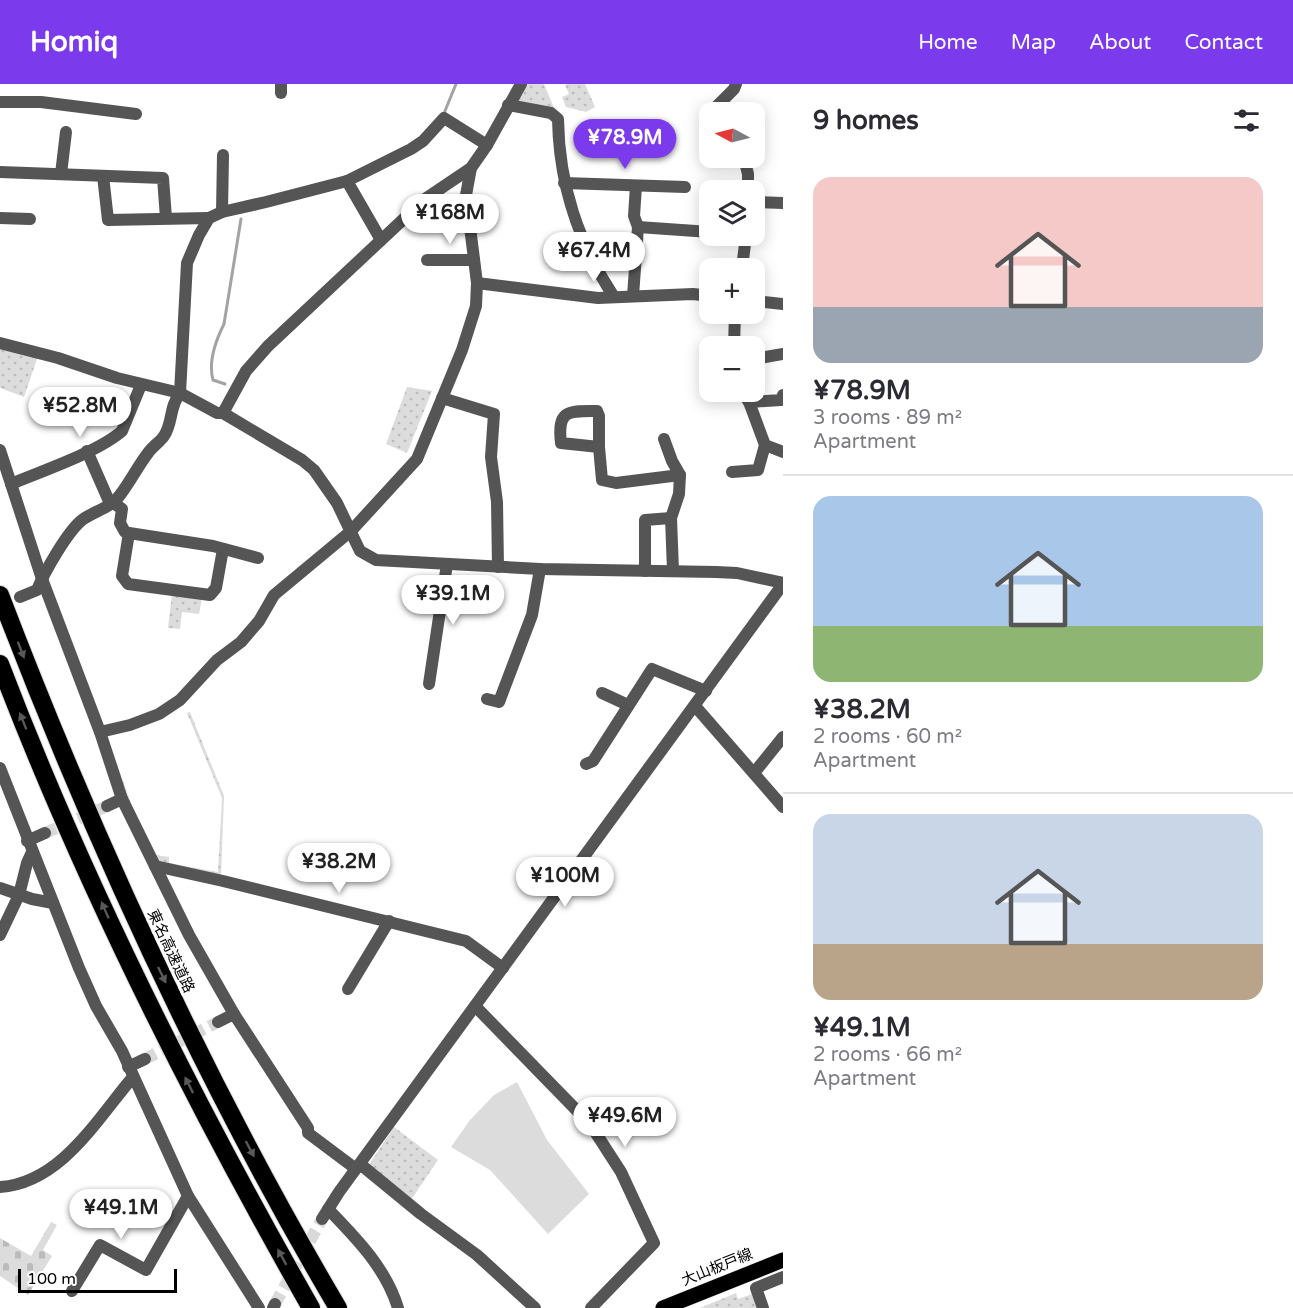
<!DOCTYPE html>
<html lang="en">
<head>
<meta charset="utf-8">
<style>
  body { margin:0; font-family:"Varela Round","Noto Sans JP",sans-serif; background:#f7f7f7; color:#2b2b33; height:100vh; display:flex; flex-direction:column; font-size:22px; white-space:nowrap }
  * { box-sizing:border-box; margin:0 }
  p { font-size:20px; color:#7c7c81 }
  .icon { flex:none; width:33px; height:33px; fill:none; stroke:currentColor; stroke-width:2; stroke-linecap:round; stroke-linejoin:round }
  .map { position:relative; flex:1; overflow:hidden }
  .panel { display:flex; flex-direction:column; background:#fff; width:510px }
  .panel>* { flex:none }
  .needle { width:39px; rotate:277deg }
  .buttons { position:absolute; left:699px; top:18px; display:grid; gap:12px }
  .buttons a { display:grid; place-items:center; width:66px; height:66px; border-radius:12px; background:#fff; box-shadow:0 3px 15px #0003; font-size:30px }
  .scale { position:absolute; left:18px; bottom:15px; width:159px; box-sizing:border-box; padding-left:6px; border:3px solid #000; border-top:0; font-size:16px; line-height:21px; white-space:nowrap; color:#000; -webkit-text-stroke:4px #fff; paint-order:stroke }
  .price { position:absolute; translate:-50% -51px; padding:0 14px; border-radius:21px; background:#fff; color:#222; font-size:20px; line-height:39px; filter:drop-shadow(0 2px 3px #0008) }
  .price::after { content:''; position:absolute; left:50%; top:36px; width:18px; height:14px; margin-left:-9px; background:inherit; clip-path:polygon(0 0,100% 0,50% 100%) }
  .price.current { background:#7c3aed; color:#fff }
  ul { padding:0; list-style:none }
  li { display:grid; align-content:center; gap:12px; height:318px; padding:0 30px }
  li+li { border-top:2px solid #e1e1e2 }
  li span { display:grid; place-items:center; height:186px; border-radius:18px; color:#555 }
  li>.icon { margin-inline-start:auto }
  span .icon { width:108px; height:108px; fill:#fffc; stroke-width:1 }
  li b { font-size:26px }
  h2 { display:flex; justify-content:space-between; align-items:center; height:72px; padding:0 30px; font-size:26px }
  header { display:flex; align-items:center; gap:36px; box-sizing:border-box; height:84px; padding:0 30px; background:#7c3aed; color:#fff }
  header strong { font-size:28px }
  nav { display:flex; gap:33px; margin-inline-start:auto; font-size:21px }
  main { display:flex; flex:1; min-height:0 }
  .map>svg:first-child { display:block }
  .grass { fill:#dcdcdc }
  .cemetery { fill:url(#cemetery-stones) }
  .park { fill:url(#park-dots) }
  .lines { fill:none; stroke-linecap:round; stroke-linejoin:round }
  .stream { stroke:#a3a3a3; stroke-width:3 }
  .minor-tunnel { stroke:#d9d9d9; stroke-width:12; stroke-dasharray:12 6; stroke-linecap:butt }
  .major-casing { stroke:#dbdbdb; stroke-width:16 }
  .highway-casing { stroke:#dbdbdb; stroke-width:20 }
  .minor { stroke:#555; stroke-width:12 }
  .major { stroke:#000; stroke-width:15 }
  .highway { stroke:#000; stroke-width:18 }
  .oneway { fill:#595959 }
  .labels { text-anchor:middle; stroke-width:6; stroke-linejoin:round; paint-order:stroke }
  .street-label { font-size:15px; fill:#000; stroke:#fff }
</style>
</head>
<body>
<header>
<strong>Homiq</strong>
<nav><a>Home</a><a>Map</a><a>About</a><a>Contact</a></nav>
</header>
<main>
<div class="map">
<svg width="783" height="1224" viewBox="0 0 783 1224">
  <defs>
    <pattern id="cemetery-stones" width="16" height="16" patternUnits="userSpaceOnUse" patternTransform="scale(1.5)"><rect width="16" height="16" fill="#dcdcdc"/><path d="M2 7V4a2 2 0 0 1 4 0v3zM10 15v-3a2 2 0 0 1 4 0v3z" fill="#bbb"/></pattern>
    <pattern id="park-dots" width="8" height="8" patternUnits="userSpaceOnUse" patternTransform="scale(1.5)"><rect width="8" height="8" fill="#dcdcdc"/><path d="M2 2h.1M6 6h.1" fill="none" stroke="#bbb" stroke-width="1.8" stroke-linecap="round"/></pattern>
  </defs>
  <rect width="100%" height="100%" fill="#fff"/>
  <!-- grass -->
  <path class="grass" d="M517,998L547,1056L589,1110L548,1150L490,1086L451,1063L470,1036L494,1011Z"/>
  <!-- cemetery -->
  <path class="cemetery" d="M51,1138L57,1141L43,1166L52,1172L28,1211L0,1192V1154L31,1172Z"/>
  <!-- park -->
  <g class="park">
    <path d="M526,0H544L555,26L520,19L517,14Z"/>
    <path d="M567,0H585L595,23L586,28L566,23L562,13L569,10L565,1Z"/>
    <path d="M0,261L38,272L24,313L0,304Z"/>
    <path d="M407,303L432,307L407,369L386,360Z"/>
    <path d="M172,510L202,514L199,530L182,528L180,545L168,544Z"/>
    <path d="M190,628L224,712L221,792L157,780L129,724L109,658L132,722L155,771L169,773V779L218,788L222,714L187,629Z"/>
    <path d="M394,1043L438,1076L411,1116L368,1082Z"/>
    <path d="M736,1209L738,1215L752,1210L759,1224H700Z"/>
  </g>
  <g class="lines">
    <!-- stream -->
    <g class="stream">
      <path d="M445,27L456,0"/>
      <path d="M225,300L213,296C208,278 216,256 224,240L241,135"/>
    </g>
    <!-- minor-tunnel -->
    <g class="minor-tunnel">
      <path d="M45,749L107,722"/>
      <path d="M145,975L218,938"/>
      <path d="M275,1220L322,1135"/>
    </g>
    <defs>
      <path id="major" d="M663,1224L783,1176"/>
      <g id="highway">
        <path d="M0,511C94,757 204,997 338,1224"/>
        <path d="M0,580C85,803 193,1017 311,1224"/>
      </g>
    </defs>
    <!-- major casing -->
    <use href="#major" class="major-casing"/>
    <!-- highway casing -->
    <use href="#highway" class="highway-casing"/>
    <!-- minor -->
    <g class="minor">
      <path d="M281,0V9"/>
      <path d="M0,18H41L136,30"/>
      <path d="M508,21L551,29L558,35C559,101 578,158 614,213"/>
      <path d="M711,28L734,5L736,0"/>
      <path d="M744,74L748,90V106"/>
      <path d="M0,88L163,94L166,134"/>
      <path d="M61,90L66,48"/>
      <path d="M103,92L108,136L209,134"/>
      <path d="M347,97L381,156"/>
      <path d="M564,99L685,103"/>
      <path d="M754,118L783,119"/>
      <path d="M222,128L223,71"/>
      <path d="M0,134L30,135"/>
      <path d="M638,143L710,148"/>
      <path d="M427,176H474"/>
      <path d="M742,184L746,152"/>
      <path d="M477,199L598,214L693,210L710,212"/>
      <path d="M633,212L638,143L634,132L636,102"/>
      <path d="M754,217L783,220"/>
      <path d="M0,259L58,274L117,294L180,309L217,329H223L302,376L314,386L337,419L360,467L376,476L540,485L716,488L737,489L783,499"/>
      <path d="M734,262L735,230"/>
      <path d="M754,275L783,270"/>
      <path d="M742,308L749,318L765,361L783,368"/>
      <path d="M442,314L494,330L491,373L497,418L498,483"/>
      <path d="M749,318L781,316L783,311"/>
      <path d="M223,329L246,287L268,262L425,115L471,84"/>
      <path d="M664,355L672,377L680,391L679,410L671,434L673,487"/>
      <path d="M599,363L561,359C557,325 569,327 597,327L599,332V363L602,396L616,399L680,391"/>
      <path d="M0,366L42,495L100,648L122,715L189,851L234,930L308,1044V1049L356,1085"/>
      <path d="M87,367L108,415L122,425L120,439L125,448L129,449L122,492L128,500L210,511L216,504L223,465"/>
      <path d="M732,388L758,386L765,361"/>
      <path d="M11,400C42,387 98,368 122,347L141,301"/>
      <path d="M129,449L213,462L258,474"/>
      <path d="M645,487V436L671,434"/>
      <path d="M20,513L37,506C44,489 67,448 82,436C94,427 111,424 120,411C130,398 138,382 148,369C153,362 160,358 164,352C173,339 169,323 180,309L187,179L199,151L209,134L222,128L266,118L347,97L411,65L423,57L444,34L487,61"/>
      <path d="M429,600L447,480"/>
      <path d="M602,609L628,621"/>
      <path d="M487,615L499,618L532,531L540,485"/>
      <path d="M695,622L783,723"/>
      <path d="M100,648L130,641L159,630L180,616L217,576L241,558L259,537L274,511L351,447L417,375L462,266L476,222L477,199L466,111L471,84L487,61L521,0"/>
      <path d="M586,680L593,677L652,585L706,607"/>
      <path d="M0,684L79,884L96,922L122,967L188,1112L259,1224"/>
      <path d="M754,689L783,653"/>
      <path d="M107,722L122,715"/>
      <path d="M27,757L45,749"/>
      <path d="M155,782L223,797L466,857L503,884"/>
      <path d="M0,804L32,815L53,819"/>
      <path d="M0,851L19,811L27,779L32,768"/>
      <path d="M348,905L389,837"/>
      <path d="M475,922L590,1040L621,1088L654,1159L591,1224"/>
      <path d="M218,938L234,930"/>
      <path d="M128,983L145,975"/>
      <path d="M360,1080L421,1130L477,1171L535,1224"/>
      <path d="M0,1103C61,1099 97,1035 133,993"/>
      <path d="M328,1125C356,1154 386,1184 398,1224"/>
      <path d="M322,1135L339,1108L783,500"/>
      <path d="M72,1207L100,1161L146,1186L188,1112"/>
      <path d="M273,1224L275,1220"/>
      <path d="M763,1224L756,1204L783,1193"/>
    </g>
    <!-- major -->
    <use href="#major" class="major"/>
    <!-- highway -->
    <use href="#highway" class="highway"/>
  </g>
  <!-- one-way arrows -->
  <defs><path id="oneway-solid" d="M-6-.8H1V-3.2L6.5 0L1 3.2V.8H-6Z" transform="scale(1.5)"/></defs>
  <g class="oneway">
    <use href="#oneway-solid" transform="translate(21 566) rotate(69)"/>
    <use href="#oneway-solid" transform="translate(23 637) rotate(-112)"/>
    <use href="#oneway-solid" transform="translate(105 826) rotate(-114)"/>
    <use href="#oneway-solid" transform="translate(162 891) rotate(64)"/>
    <use href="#oneway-solid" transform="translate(189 1001) rotate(-117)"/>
    <use href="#oneway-solid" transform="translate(250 1065) rotate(62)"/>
    <use href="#oneway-solid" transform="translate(282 1173) rotate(-119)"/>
  </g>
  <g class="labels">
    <!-- street labels -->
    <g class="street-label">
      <text transform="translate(171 867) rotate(65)" y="5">東名高速道路</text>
      <text transform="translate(717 1183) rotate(-22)" y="5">大山板戸線</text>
    </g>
  </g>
</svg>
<div class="buttons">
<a><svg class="needle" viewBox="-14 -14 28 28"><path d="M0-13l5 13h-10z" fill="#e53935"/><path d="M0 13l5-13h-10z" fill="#7c7c81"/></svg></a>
<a><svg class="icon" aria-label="layers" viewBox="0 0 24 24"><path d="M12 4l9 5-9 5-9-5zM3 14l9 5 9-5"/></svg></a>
<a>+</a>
<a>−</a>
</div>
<div class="scale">100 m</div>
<b class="price current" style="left:625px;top:86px">¥78.9M</b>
<b class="price" style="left:450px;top:161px">¥168M</b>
<b class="price" style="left:594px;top:199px">¥67.4M</b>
<b class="price" style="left:80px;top:354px">¥52.8M</b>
<b class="price" style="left:453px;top:542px">¥39.1M</b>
<b class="price" style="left:339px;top:810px">¥38.2M</b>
<b class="price" style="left:565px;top:824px">¥100M</b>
<b class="price" style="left:625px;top:1064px">¥49.6M</b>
<b class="price" style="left:121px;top:1156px">¥49.1M</b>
</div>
<section class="panel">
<h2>9 homes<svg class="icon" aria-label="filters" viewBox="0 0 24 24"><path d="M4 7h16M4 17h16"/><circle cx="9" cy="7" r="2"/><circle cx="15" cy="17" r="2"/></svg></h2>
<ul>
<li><span style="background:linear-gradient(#f6c9c9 70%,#9aa5b1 0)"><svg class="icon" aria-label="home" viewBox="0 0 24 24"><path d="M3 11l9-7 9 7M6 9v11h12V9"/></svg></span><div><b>¥78.9M</b><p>3 rooms · 89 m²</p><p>Apartment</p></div></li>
<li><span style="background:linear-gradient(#a9c7e8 70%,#8fb573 0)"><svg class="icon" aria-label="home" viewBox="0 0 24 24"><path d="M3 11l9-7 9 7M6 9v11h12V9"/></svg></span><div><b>¥38.2M</b><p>2 rooms · 60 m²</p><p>Apartment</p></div></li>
<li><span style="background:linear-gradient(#c9d6e8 70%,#b9a48a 0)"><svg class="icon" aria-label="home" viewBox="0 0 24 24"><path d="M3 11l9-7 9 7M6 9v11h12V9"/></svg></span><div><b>¥49.1M</b><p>2 rooms · 66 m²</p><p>Apartment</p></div></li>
</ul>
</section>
</main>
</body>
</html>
